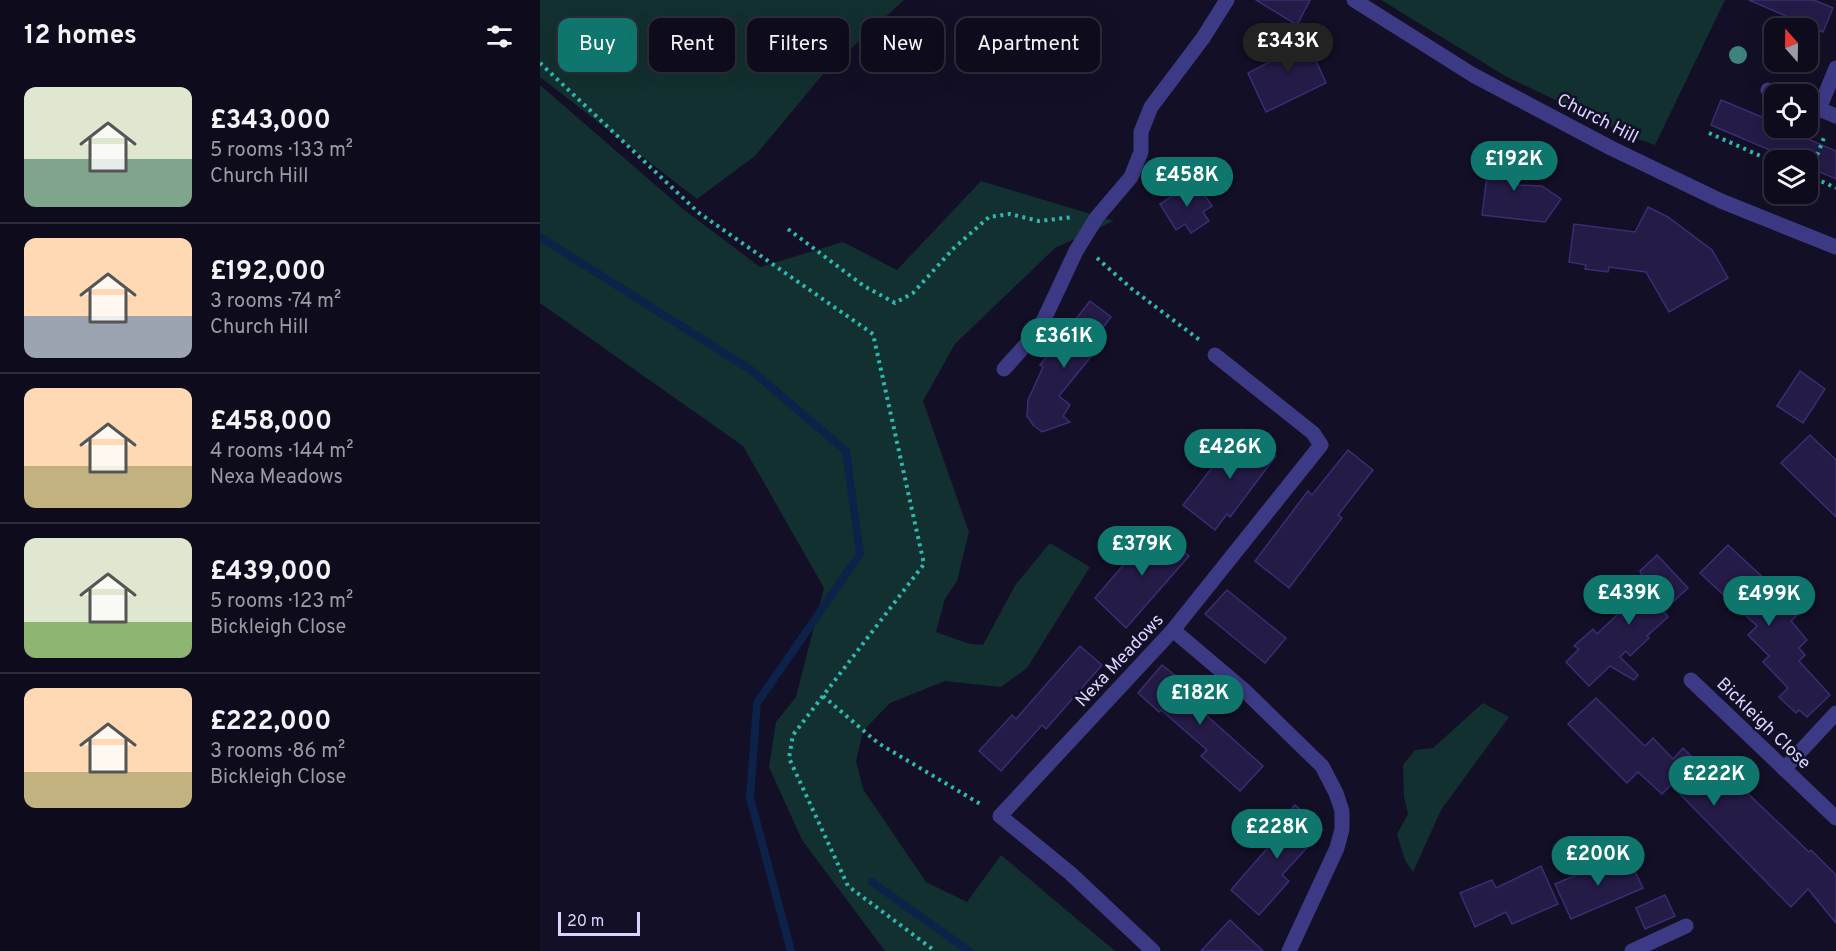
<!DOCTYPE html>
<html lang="en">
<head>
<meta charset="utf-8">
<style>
  body { margin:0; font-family:Overpass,sans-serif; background:#1c1929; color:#f1f3f6; height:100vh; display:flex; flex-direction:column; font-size:22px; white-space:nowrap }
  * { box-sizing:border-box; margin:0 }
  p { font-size:20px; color:#9b9ba3 }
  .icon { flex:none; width:33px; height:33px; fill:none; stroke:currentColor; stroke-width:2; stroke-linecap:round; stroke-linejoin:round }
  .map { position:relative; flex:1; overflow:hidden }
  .details { display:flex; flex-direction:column; background:#0e0b1c; width:540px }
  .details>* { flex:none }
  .top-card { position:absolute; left:18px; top:18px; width:570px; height:54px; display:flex; gap:12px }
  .needle { width:39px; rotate:340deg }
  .fabs { position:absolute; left:1224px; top:18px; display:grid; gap:12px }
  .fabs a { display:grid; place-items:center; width:54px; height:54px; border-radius:12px; background:#0e0b1c; box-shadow:0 6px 24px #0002,0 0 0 2px #2e2b3b; font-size:30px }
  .scale { position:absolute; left:18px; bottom:15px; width:82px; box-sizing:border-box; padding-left:6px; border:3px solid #d9d4ff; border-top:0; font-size:16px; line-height:21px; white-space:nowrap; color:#d9d4ff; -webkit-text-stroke:4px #130f26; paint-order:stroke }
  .price { position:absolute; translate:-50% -51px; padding:0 14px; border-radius:21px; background:#0f766e; color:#fff; font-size:20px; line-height:39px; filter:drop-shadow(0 2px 3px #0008) }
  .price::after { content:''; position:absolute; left:50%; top:36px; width:18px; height:14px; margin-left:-9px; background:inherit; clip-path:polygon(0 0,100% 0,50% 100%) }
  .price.selected { background:#222; color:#fff }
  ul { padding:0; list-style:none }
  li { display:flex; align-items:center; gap:18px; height:150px; padding:0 24px }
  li+li { border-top:2px solid #2e2b3b }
  li span { display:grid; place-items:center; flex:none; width:168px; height:120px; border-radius:12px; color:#555 }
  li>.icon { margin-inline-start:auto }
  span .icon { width:72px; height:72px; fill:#fffc; stroke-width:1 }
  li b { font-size:26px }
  h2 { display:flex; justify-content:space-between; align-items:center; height:72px; padding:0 24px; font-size:26px }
  .pill { padding:0 21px; border-radius:12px; background:#0e0b1c; box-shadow:0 6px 24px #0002,0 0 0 2px #2e2b3b; font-size:21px; line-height:54px }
  .pill.selected { background:#0f766e; color:#fff }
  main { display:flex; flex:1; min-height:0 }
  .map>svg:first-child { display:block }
  .green { fill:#12302f }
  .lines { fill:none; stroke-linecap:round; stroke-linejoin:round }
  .stream { stroke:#0c2248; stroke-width:8 }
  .building { fill:#241b47; stroke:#3b2d73; stroke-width:1.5 }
  .path { stroke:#2fb8b0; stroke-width:4; stroke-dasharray:3 4.5; stroke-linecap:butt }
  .service { stroke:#3d3a85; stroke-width:15 }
  .minor { stroke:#3d3a85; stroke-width:15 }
  .tree { fill:#3d827b }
  .labels { text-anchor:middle; stroke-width:5; stroke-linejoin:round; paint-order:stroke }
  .street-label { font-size:18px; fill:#d9d4ff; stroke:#130f26 }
</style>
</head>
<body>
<main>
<section class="details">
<h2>12 homes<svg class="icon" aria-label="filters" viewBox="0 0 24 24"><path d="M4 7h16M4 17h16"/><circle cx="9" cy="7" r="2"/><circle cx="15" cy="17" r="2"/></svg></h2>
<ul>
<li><span style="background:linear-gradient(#dfe7d0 60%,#7fa58c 0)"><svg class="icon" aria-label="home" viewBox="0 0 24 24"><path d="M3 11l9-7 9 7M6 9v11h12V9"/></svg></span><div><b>£343,000</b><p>5 rooms · 133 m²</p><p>Church Hill</p></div></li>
<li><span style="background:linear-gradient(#ffd9b3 65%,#9aa5b1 0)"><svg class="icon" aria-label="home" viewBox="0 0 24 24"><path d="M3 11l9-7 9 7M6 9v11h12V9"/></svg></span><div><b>£192,000</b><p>3 rooms · 74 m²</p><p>Church Hill</p></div></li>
<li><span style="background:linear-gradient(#ffd9b3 65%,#c2b280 0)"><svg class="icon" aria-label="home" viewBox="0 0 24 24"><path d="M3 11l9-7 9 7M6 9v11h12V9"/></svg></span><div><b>£458,000</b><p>4 rooms · 144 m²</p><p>Nexa Meadows</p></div></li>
<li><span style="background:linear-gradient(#dfe7d0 70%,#8fb573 0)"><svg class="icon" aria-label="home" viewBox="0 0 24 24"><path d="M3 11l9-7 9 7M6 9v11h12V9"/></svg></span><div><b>£439,000</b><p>5 rooms · 123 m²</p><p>Bickleigh Close</p></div></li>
<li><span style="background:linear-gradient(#ffd9b3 70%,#c2b280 0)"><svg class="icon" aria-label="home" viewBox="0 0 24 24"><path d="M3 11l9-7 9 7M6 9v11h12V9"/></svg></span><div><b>£222,000</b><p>3 rooms · 86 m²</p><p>Bickleigh Close</p></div></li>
</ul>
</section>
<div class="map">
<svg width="1296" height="951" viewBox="0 0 1296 951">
  <rect width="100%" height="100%" fill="#130f26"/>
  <!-- green -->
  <g class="green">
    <path d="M0,0H364L284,73L215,156L157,199L0,77Z"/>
    <path d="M841,0H1185L1115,145L1095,138L967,77Z"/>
    <path d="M0,85L143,209L220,267L303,242L357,270L441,181L574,221L515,248L415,344L383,401L429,532L417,581L405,599L396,632L430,644L443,645L476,584L510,543L550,567L487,668L461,687L405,681L350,703L323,731L316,761L323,789L386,882L427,902L461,855L575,951H345L262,840L229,767L236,722L256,697L284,588L203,446L0,303Z"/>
    <path d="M943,703L969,717L901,810L873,872L865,860L857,834L868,814L864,797L863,765L875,750L893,748Z"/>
  </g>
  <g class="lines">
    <!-- stream -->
    <g class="stream">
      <path d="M0,237L211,370L306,451L320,554L217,703L210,798L251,951"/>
      <path d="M332,882L429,951"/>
    </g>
  </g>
  <!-- building -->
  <g class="building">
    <path d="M716,0H770L757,25Z"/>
    <path d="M1209,0H1274L1293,8L1283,32Z"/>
    <path d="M763,32L786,83L726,112L708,73L747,53L742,42Z"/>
    <path d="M1181,100L1234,122V128H1243L1296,151V179L1268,167V160H1253L1171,125Z"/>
    <path d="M950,151L980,155L978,185L1002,186L1021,199L1005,222L942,215Z"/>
    <path d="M655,181L672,206L663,212L669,221L651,233L645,224L636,230L620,204Z"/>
    <path d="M1108,207L1128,217L1172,250L1188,278L1129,312L1106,272L1069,267L1068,272L1045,269L1046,265L1029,262L1034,224L1095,232Z"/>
    <path d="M550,301L571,317L548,347L554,353L519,396L530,405L523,416L530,422L502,432L493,425L487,416L488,400L503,367L500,365Z"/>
    <path d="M1260,371L1285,389L1263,423L1237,406Z"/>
    <path d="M702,429L736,456L690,517L687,514L675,530L643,505Z"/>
    <path d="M1270,435L1296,460V517L1241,463Z"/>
    <path d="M808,450L833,470L798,515L802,518L749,588L715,561L768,491L772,495Z"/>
    <path d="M616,527L649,556L586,628L555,598Z"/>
    <path d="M1188,545L1260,612L1251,621L1267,640L1259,648L1265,655L1259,661L1290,695L1267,717L1259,710L1256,713L1239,697L1248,688L1223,662L1229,656L1208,635L1217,626L1160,573Z"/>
    <path d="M1117,555L1148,588L1123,611L1128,617L1107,636L1109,638L1090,656L1086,651L1080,657L1098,675L1094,680L1070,666L1049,686L1026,662L1039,649L1034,646L1053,629L1057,634L1107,586L1100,571Z"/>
    <path d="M687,590L746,638L725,663L665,614Z"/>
    <path d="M540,646L562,665L506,729L502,725L461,771L439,751L472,715L476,719Z"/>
    <path d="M622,665L674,706L666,715L723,766L700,791L661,756L667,750L621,710L619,712L598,693Z"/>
    <path d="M1056,698L1105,746L1113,738L1133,759L1143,748L1168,773L1177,764L1269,852L1271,850L1296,875V923L1268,889L1251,907L1131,785L1122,794L1098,772L1087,783L1028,724Z"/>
    <path d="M755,805L783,830L742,875L749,881L719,915L691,890L731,844L725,839Z"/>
    <path d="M1080,857L1084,866L1091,863L1103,888L1031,919L1015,884Z"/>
    <path d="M1001,866L1018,904L972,924L966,912L935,927L920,893L952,880L956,888Z"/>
    <path d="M1125,895L1135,916L1105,929L1096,908Z"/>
    <path d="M690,920L723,951H661Z"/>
  </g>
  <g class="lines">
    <!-- path -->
    <g class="path">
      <path d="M0,63L159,213L333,334L384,564L253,735L249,758L308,886L395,951"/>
      <path d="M1169,133L1234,162"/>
      <path d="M1268,175L1296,188"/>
      <path d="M1269,176L1285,135"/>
      <path d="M248,229L324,286L355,303L373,293L413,249L449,217L470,214L499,221L533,217"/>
      <path d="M557,258L592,289L661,341"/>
      <path d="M283,696L338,743L442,805"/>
    </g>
    <!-- service -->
    <path class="service" d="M464,369L499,330L536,251L557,217L591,177L601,152V132L611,107L663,38L687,0"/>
    <!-- minor -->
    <g class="minor">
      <path d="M814,0L933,75L1071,148L1181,201L1296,247"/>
      <path d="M1296,68L1279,109L1296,116"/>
      <path d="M1228,90L1240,94"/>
      <path d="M633,630L705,691L782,766L796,793L802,811V829L797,848L749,951"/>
      <path d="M1151,680L1296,818"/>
      <path d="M1244,769L1296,713"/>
      <path d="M613,951L530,873L460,816L633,630L781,445L773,433L675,355"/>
      <path d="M1092,951L1146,926"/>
    </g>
  </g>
  <!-- trees -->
  <circle class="tree" cx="1198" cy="55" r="9"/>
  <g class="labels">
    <!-- street labels -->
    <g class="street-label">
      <text transform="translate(1058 118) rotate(27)" y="6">Church Hill</text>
      <text transform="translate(579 660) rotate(-47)" y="6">Nexa Meadows</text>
      <text transform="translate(1224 723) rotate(44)" y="6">Bickleigh Close</text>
    </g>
  </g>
</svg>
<div class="fabs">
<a><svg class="needle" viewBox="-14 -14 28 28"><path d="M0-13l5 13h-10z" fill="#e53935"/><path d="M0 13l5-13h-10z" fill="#9b9ba3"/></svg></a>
<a><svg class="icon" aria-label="locate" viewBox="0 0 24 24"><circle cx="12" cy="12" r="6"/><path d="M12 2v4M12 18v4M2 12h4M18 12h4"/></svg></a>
<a><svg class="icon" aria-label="layers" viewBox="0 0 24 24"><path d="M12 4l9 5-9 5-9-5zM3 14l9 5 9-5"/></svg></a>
</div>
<div class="scale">20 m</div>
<b class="price selected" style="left:748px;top:74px">£343K</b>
<b class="price" style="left:974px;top:192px">£192K</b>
<b class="price" style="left:647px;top:208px">£458K</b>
<b class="price" style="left:524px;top:369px">£361K</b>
<b class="price" style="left:690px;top:480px">£426K</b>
<b class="price" style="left:602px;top:577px">£379K</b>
<b class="price" style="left:1089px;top:626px">£439K</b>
<b class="price" style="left:1229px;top:627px">£499K</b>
<b class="price" style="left:660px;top:726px">£182K</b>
<b class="price" style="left:1174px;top:807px">£222K</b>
<b class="price" style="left:737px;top:860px">£228K</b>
<b class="price" style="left:1058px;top:887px">£200K</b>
<div class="top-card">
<a class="pill selected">Buy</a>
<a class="pill">Rent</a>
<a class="pill">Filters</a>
<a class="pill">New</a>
<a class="pill">Apartment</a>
</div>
</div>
</main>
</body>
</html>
